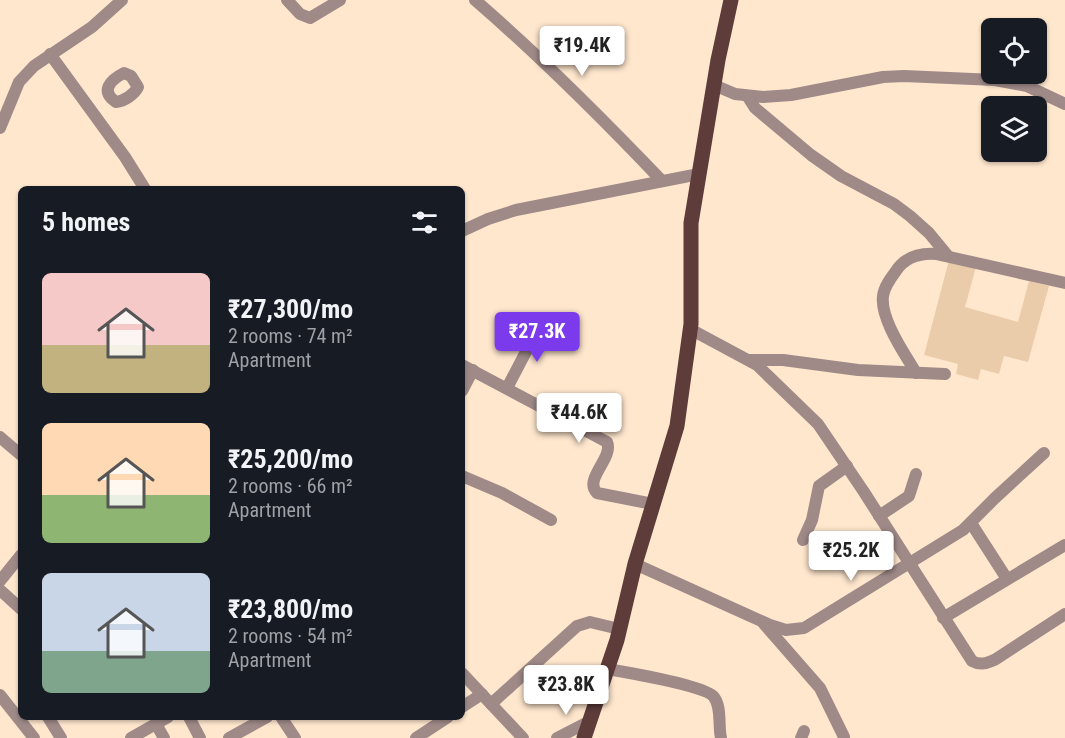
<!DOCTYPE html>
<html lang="en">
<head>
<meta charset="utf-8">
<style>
  body { margin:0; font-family:"Roboto Condensed",sans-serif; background:#242831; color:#f1f3f6; height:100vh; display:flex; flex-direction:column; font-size:22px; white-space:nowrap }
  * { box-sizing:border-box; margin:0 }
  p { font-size:20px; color:#9ea1a6 }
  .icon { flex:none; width:33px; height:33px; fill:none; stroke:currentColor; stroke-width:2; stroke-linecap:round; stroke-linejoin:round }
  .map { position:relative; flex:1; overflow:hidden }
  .drawer { position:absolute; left:18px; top:186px; width:447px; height:534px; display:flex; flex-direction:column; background:#171b24; border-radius:9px; box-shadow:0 2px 4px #0004 }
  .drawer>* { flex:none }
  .controls { position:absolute; left:981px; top:18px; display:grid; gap:12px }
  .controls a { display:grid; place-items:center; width:66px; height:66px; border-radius:9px; background:#171b24; box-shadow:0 2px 4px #0004; font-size:30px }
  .price { position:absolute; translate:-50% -51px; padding:0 14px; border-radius:6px; background:#fff; color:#222; font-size:20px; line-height:39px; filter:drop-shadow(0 2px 3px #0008) }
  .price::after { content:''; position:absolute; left:50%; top:36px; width:18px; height:14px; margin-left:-9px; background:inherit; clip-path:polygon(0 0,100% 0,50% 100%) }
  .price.active { background:#7c3aed; color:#fff }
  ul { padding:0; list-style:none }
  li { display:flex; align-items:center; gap:18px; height:150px; padding:0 24px }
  li span { display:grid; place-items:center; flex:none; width:168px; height:120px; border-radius:9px; color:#555 }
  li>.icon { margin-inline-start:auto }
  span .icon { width:72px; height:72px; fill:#fffc; stroke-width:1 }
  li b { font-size:26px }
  h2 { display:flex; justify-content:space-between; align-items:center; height:72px; padding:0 24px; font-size:26px }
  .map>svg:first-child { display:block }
  .building { fill:#ebccaa }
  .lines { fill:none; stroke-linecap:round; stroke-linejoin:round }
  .minor { stroke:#9f8a88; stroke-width:12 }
  .major { stroke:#5e3c3a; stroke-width:15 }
</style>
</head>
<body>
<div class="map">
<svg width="1065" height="738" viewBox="0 0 1065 738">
  <rect width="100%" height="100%" fill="#ffe7ce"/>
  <!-- building -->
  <path class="building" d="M949,260L976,267L965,307L1018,322L1029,281L1049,286L1028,362L1004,356L999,374L981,369L978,380L956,374L958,364L924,355Z"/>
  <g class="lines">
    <!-- minor -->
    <g class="minor">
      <path d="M287,0L300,14L310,18L340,0"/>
      <path d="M475,0C541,57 602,118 662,181"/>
      <path d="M50,54L125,157L145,189"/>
      <path d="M124,73L131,76L138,87C134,95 124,101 116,102C100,91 110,80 124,73Z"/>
      <path d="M714,85L735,94L763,97L791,95L883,77L904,76L995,80L1027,86L1065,104"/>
      <path d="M748,97L755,108L811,155L841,176L894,204L910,216L929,233L948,256"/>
      <path d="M0,128L19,82L34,66L92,27L122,0"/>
      <path d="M462,231L488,219L516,210L699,174"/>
      <path d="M690,329L757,365L818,424L864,492L972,661C981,666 987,663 996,659L1065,614"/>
      <path d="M750,360H783L858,370L945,374"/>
      <path d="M462,365L607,442C614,458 583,479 597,493L653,504"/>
      <path d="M916,373C905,354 880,319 883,296C884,287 890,279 896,271C905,257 919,253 936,254L1065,283"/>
      <path d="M507,388L541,323"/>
      <path d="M462,391L473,370"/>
      <path d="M0,437L21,455"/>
      <path d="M462,476L502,493L551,520"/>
      <path d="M879,516L909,496L916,474"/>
      <path d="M971,523L1007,579"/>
      <path d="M803,540L812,520L819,486L847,466"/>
      <path d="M635,564L770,625L786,630L804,628L963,530L995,498L1044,453"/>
      <path d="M0,581L21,555"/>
      <path d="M0,590L21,609"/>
      <path d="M943,618L1065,545"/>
      <path d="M764,624L820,688L844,737"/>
      <path d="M607,669C625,672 706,686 714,697C722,708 718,725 721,738"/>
      <path d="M462,673L523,738"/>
      <path d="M0,695L34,738"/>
      <path d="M491,704L577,626L590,622L619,629"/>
      <path d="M462,707L482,694"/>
      <path d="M48,717L61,738"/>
      <path d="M189,717L200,738"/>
      <path d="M281,717L295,738"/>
      <path d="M156,724L164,738"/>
      <path d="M131,738L168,717"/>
      <path d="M229,738L267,717"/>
      <path d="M416,738L448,717"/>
      <path d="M557,738L590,721"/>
      <path d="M801,738L804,731"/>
    </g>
    <!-- major -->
    <path class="major" d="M584,738L617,640L635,564L677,426L691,324V223L718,60L731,0"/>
  </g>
</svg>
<div class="controls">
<a><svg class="icon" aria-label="locate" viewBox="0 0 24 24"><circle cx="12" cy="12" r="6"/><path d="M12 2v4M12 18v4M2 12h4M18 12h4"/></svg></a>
<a><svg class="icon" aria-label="layers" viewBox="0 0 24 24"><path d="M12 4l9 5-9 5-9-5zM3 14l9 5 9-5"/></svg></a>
</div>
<b class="price" style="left:582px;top:77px">₹19.4K</b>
<b class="price active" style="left:537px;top:363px">₹27.3K</b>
<b class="price" style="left:579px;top:444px">₹44.6K</b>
<b class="price" style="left:851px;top:582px">₹25.2K</b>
<b class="price" style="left:566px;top:716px">₹23.8K</b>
<section class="drawer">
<h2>5 homes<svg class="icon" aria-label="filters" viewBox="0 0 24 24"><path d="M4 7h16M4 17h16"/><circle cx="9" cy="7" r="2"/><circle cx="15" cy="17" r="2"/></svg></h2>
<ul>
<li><span style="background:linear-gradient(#f6c9c9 60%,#c2b280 0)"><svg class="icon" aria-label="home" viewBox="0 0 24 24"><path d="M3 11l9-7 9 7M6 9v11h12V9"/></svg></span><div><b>₹27,300/mo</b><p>2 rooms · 74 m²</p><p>Apartment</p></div></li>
<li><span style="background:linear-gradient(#ffd9b3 60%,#8fb573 0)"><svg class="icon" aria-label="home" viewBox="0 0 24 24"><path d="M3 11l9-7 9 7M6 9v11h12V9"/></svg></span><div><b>₹25,200/mo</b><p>2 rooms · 66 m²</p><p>Apartment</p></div></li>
<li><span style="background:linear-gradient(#c9d6e8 65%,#7fa58c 0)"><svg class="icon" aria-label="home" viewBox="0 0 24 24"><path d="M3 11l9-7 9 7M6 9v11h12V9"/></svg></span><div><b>₹23,800/mo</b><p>2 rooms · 54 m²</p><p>Apartment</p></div></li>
</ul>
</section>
</div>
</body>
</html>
